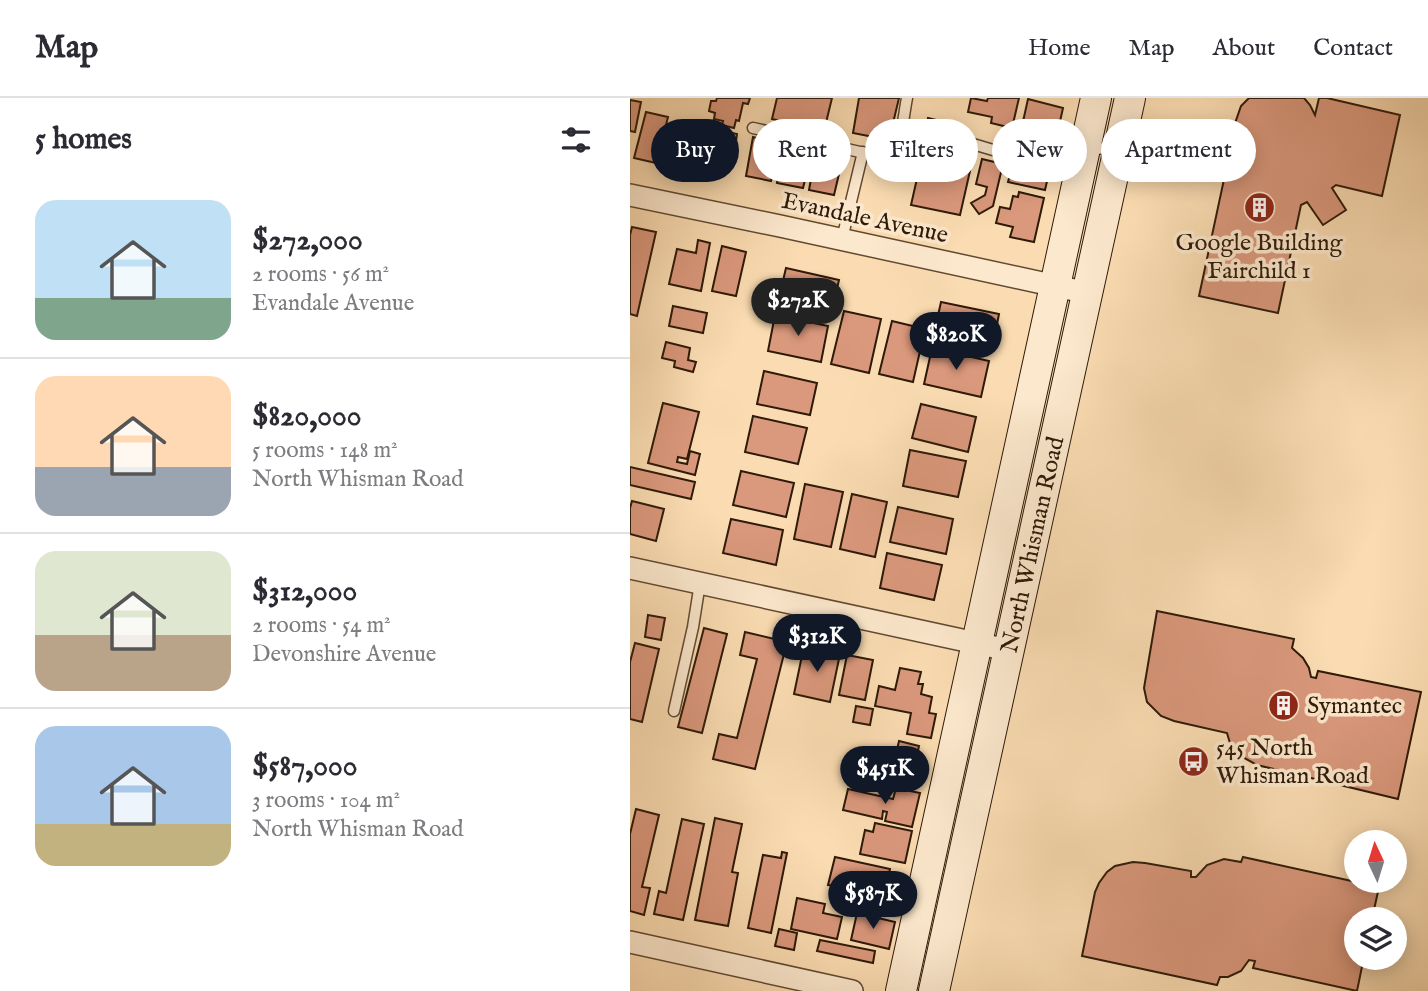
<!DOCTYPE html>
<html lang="en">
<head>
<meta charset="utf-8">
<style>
  body { margin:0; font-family:"IM FELL English",serif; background:#f2f2f3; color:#2b2b33; height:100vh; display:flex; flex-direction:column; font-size:26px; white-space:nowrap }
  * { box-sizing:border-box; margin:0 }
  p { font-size:23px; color:#7c7c81 }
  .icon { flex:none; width:38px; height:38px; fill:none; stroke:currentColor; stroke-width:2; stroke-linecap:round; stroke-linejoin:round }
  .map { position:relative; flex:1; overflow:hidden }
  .details { display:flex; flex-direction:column; background:#fff; width:630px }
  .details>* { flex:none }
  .top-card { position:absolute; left:21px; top:21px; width:665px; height:63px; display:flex; gap:14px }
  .needle { width:46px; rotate:356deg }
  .controls { position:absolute; left:714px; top:732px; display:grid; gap:14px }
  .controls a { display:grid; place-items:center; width:63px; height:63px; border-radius:50%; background:#fff; box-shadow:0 4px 18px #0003; font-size:35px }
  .price { position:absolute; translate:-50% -60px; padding:0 16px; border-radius:24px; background:#111827; color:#fff; font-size:23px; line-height:46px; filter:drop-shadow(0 2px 4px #0008) }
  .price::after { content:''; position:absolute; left:50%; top:42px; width:21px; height:16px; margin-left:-10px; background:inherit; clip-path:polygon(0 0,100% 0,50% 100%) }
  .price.active { background:#222; color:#fff }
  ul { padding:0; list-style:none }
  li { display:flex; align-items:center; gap:21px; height:175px; padding:0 35px }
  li+li { border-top:2px solid #e1e1e2 }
  li span { display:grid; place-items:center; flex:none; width:196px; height:140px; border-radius:21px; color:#555 }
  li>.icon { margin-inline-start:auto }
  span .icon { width:84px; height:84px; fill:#fffc; stroke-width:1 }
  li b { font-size:30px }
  h2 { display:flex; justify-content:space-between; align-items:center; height:84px; padding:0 35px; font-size:30px }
  .tag { padding:0 24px; border-radius:32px; background:#fff; box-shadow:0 4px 18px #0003; font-size:24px; line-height:63px }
  .tag.active { background:#111827; color:#fff }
  header { display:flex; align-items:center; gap:42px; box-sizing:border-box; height:98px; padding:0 35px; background:#fff; border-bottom:2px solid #e1e1e2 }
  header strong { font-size:33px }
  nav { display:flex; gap:38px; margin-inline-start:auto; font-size:24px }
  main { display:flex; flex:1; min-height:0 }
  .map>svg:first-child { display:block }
  .building { fill:#da987c; stroke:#2e1a08; stroke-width:2 }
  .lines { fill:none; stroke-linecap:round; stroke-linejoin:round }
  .service-casing { stroke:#614a32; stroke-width:13 }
  .minor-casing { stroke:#614a32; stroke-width:24 }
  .secondary-casing { stroke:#2e1a08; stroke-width:32 }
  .service { stroke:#fce8cd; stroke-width:10 }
  .minor { stroke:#fce8cd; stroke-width:21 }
  .secondary { stroke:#fce8cd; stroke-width:30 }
  .labels { text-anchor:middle; stroke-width:7; stroke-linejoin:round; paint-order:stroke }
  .street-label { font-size:24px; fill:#2e1a08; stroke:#fce8cd }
  .poi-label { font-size:24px; fill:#2e1a08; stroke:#fce8cd; text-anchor:start }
</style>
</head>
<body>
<header>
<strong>Map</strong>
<nav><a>Home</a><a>Map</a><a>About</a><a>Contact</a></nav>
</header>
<main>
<section class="details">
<h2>5 homes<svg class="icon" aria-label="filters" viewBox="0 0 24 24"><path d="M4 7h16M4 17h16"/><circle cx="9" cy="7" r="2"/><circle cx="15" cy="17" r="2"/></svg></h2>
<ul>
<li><span style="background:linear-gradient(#bfe0f5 70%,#7fa58c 0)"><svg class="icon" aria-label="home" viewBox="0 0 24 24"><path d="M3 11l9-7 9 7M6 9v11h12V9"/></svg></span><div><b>$272,000</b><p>2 rooms · 56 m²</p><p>Evandale Avenue</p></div></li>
<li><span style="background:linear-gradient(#ffd9b3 65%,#9aa5b1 0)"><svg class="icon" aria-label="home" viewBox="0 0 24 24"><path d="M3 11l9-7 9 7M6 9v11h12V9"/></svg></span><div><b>$820,000</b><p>5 rooms · 148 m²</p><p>North Whisman Road</p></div></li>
<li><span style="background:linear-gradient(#dfe7d0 60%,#b9a48a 0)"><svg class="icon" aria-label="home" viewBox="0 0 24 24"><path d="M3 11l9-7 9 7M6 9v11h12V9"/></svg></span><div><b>$312,000</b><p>2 rooms · 54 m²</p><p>Devonshire Avenue</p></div></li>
<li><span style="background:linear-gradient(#a9c7e8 70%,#c2b280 0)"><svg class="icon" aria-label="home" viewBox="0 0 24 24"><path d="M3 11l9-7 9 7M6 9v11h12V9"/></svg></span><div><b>$587,000</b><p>3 rooms · 104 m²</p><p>North Whisman Road</p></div></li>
</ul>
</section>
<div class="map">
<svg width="798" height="893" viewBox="0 0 798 893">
  <rect width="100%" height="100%" fill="#fbdcb2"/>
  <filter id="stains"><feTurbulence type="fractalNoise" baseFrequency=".00286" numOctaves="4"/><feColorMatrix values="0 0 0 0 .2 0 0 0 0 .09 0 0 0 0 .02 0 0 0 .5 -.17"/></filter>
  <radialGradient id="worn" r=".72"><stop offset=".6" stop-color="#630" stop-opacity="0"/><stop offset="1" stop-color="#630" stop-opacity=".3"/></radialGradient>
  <!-- building -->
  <g class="building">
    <path d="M87,0H120L118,6L113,5L109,23L106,22L104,30L92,27L93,23L84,21L85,15L79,13L81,3H86Z"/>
    <path d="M147,0H202L194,33L142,21Z"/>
    <path d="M229,0H269L259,42L223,35Z"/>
    <path d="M341,0L357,3L358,0H389L382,30L361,25L362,19L338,14Z"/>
    <path d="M619,0H674L680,7L685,17L689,0H697L770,17L752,98L706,87L702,90L716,112L693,127L677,104L671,107L648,215L569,198L599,58L614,60L606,44L603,31L611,8Z"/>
    <path d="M398,1L433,10L427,37L392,28Z"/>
    <path d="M0,2L11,4L5,34L0,33Z"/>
    <path d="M16,14L38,19L35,31L41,33L39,38L42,39L35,67L4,60Z"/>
    <path d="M298,20L319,25L318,31L323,32L321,42L316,41L315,47L293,42Z"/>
    <path d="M88,32L107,36L105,50L101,49L97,72L83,70L82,76L66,73L72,43L77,44L78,40L86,42Z"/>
    <path d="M123,39L150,46L141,83L116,78Z"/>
    <path d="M154,47L182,53L173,90L147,85Z"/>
    <path d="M186,53L213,59L204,97L179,92Z"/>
    <path d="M385,58L421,66L415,92L378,84Z"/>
    <path d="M352,61L373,66L363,108L349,116L341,105L355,97L357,89L346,86Z"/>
    <path d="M291,63L340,73L330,117L281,107Z"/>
    <path d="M389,94L414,100L404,144L380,139L383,129L366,125L370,109L380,111L383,98L388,99Z"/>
    <path d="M2,129L26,134L7,218L0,216V137Z"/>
    <path d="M68,142L80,145L71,193L39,186L47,151L66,155Z"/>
    <path d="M92,148L116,154L106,198L82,193Z"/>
    <path d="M156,170L209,182L201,216L148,204Z"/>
    <path d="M311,204L369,216L362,252L303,240Z"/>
    <path d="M43,208L77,215L73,235L39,228Z"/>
    <path d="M214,213L251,221L239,275L201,266Z"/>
    <path d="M145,217L198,228L191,264L138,253Z"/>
    <path d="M262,223L295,231L283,284L249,276Z"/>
    <path d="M36,244L60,250L58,262L66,264L63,274L44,269L45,263L32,260Z"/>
    <path d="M302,250L359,263L351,299L294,286Z"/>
    <path d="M134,273L187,285L180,317L127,306Z"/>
    <path d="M33,305L69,314L57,361L48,359L47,364L57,366L60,353L70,356L65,377L18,365Z"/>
    <path d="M291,306L346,319L338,354L282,340Z"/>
    <path d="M123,318L177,330L168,366L115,354Z"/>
    <path d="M280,352L336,363L328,399L273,388Z"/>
    <path d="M0,369L65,384L61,401L0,387Z"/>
    <path d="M111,373L164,385L156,419L103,407Z"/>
    <path d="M175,386L213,394L201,449L164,441Z"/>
    <path d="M222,396L257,404L245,459L210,451Z"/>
    <path d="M2,403L34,411L26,443L0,436V410Z"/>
    <path d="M268,409L323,421L316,456L260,444Z"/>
    <path d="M101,421L153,432L146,467L93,455Z"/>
    <path d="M257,455L312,467L304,502L250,490Z"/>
    <path d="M527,513L664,541L662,550L673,560L679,570L681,579L686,580L688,573L791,594L768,701L627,667L607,656L600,645L597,635L544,623L531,618L517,604L514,590Z"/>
    <path d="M18,517L35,520L31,542L15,539Z"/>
    <path d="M74,530L97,536L72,635L48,629Z"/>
    <path d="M115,534L157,544L125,671L83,661L89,636L107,640L127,561L110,557Z"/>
    <path d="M5,545L29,551L12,624L0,621V564Z"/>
    <path d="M174,548L210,556L200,604L164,596Z"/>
    <path d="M217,557L243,562L235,602L209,597Z"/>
    <path d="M270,570L291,574L288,586H293L291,596L302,599L299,615L306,616L301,640L277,636L281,615L245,608L249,588L265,592Z"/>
    <path d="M226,608L243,611L240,627L223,624Z"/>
    <path d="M269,643L289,648L282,679L245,670L249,652L266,656Z"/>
    <path d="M266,690L290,695L282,729L255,723L257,714L253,713L252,721L213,712L218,691L263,701Z"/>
    <path d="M6,711L29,717L12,789L20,790L14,817L0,813V736Z"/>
    <path d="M85,720L112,726L102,774L108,775L98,828L65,822Z"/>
    <path d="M52,721L74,726L53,822L24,816L29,793L36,795Z"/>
    <path d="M245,725L282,733L275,765L230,756L235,732L243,734Z"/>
    <path d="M152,754L157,755L141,835L118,830L133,757L151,760Z"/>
    <path d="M205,759L260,771L254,799L234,795L236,784L222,780L219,791L198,787Z"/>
    <path d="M613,759L749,789L742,821H726V859H734L727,893L623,870L625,863L619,862L611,873L598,879H590L587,887L452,858L465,794L469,785L477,774L485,768L503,764L515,765L561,773V779H566L577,767L594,761L611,764Z"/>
    <path d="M167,800L195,806L193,815L212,819L207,841L161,831Z"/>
    <path d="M227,815L265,824L259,851L221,842Z"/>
    <path d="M149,831L167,835L164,852L145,848Z"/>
    <path d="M190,842L245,853L243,865L187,853Z"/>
  </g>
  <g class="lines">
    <defs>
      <g id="service">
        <path d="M123,30L239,56C275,52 271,30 277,0"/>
        <path d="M333,43L363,52L385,42L455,52L487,49"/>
        <path d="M212,141L233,54"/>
        <path d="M44,613L63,529L70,485"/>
      </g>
      <g id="minor">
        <path d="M0,97L150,128L458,195"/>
        <path d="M0,470L378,552"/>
        <path d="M0,844L222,893"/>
      </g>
      <g id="secondary">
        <path d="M271,893L466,0"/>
        <path id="s1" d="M304,893L500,0"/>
      </g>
    </defs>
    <!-- service casing -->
    <use href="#service" class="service-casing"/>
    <!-- minor casing -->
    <use href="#minor" class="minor-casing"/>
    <!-- secondary casing -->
    <use href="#secondary" class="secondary-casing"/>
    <!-- service -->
    <use href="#service" class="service"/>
    <!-- minor -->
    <use href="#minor" class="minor"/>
    <!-- secondary -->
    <use href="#secondary" class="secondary"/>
  </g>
  <!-- icons -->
  <defs>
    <symbol id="building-disc" viewBox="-11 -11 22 22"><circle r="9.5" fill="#8f2418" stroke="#fce8cd"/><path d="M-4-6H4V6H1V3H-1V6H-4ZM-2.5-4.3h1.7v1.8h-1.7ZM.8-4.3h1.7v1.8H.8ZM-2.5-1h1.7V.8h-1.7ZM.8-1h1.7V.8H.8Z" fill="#fff"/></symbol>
    <symbol id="bus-disc" viewBox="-11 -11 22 22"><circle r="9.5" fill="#8f2418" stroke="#fce8cd"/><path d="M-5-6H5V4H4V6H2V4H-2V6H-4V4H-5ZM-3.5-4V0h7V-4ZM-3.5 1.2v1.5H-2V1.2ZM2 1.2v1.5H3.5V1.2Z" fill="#fff"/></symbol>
  </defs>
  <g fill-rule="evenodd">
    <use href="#building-disc" x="612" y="92" width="35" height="35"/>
    <use href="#building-disc" x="636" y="590" width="35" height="35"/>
    <use href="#bus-disc" x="546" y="646" width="35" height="35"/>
  </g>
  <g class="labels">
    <!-- street labels -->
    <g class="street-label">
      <text transform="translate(235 119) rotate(12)" y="8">Evandale Avenue</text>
      <text dy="8" stroke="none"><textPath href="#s1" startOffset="457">North Whisman Road</textPath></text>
    </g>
    <!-- poi labels -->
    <g class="poi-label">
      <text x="629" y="152" text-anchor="middle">Google Building<tspan x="629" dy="28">Fairchild 1</tspan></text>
      <text x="677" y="615">Symantec</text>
      <text x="586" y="657">545 North<tspan x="586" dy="28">Whisman Road</tspan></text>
    </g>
  </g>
  <rect width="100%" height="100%" filter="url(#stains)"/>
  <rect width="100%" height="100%" fill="url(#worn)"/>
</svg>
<div class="controls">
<a><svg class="needle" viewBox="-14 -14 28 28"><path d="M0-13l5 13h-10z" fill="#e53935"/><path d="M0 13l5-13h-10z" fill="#7c7c81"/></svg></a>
<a><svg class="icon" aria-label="layers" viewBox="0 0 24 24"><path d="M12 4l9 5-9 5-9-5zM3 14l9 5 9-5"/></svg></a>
</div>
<b class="price active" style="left:168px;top:240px">$272K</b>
<b class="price" style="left:326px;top:274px">$820K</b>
<b class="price" style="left:187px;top:576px">$312K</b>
<b class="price" style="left:255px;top:708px">$451K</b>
<b class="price" style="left:243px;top:833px">$587K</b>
<div class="top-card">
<a class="tag active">Buy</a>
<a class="tag">Rent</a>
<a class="tag">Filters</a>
<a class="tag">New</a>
<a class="tag">Apartment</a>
</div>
</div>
</main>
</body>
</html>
